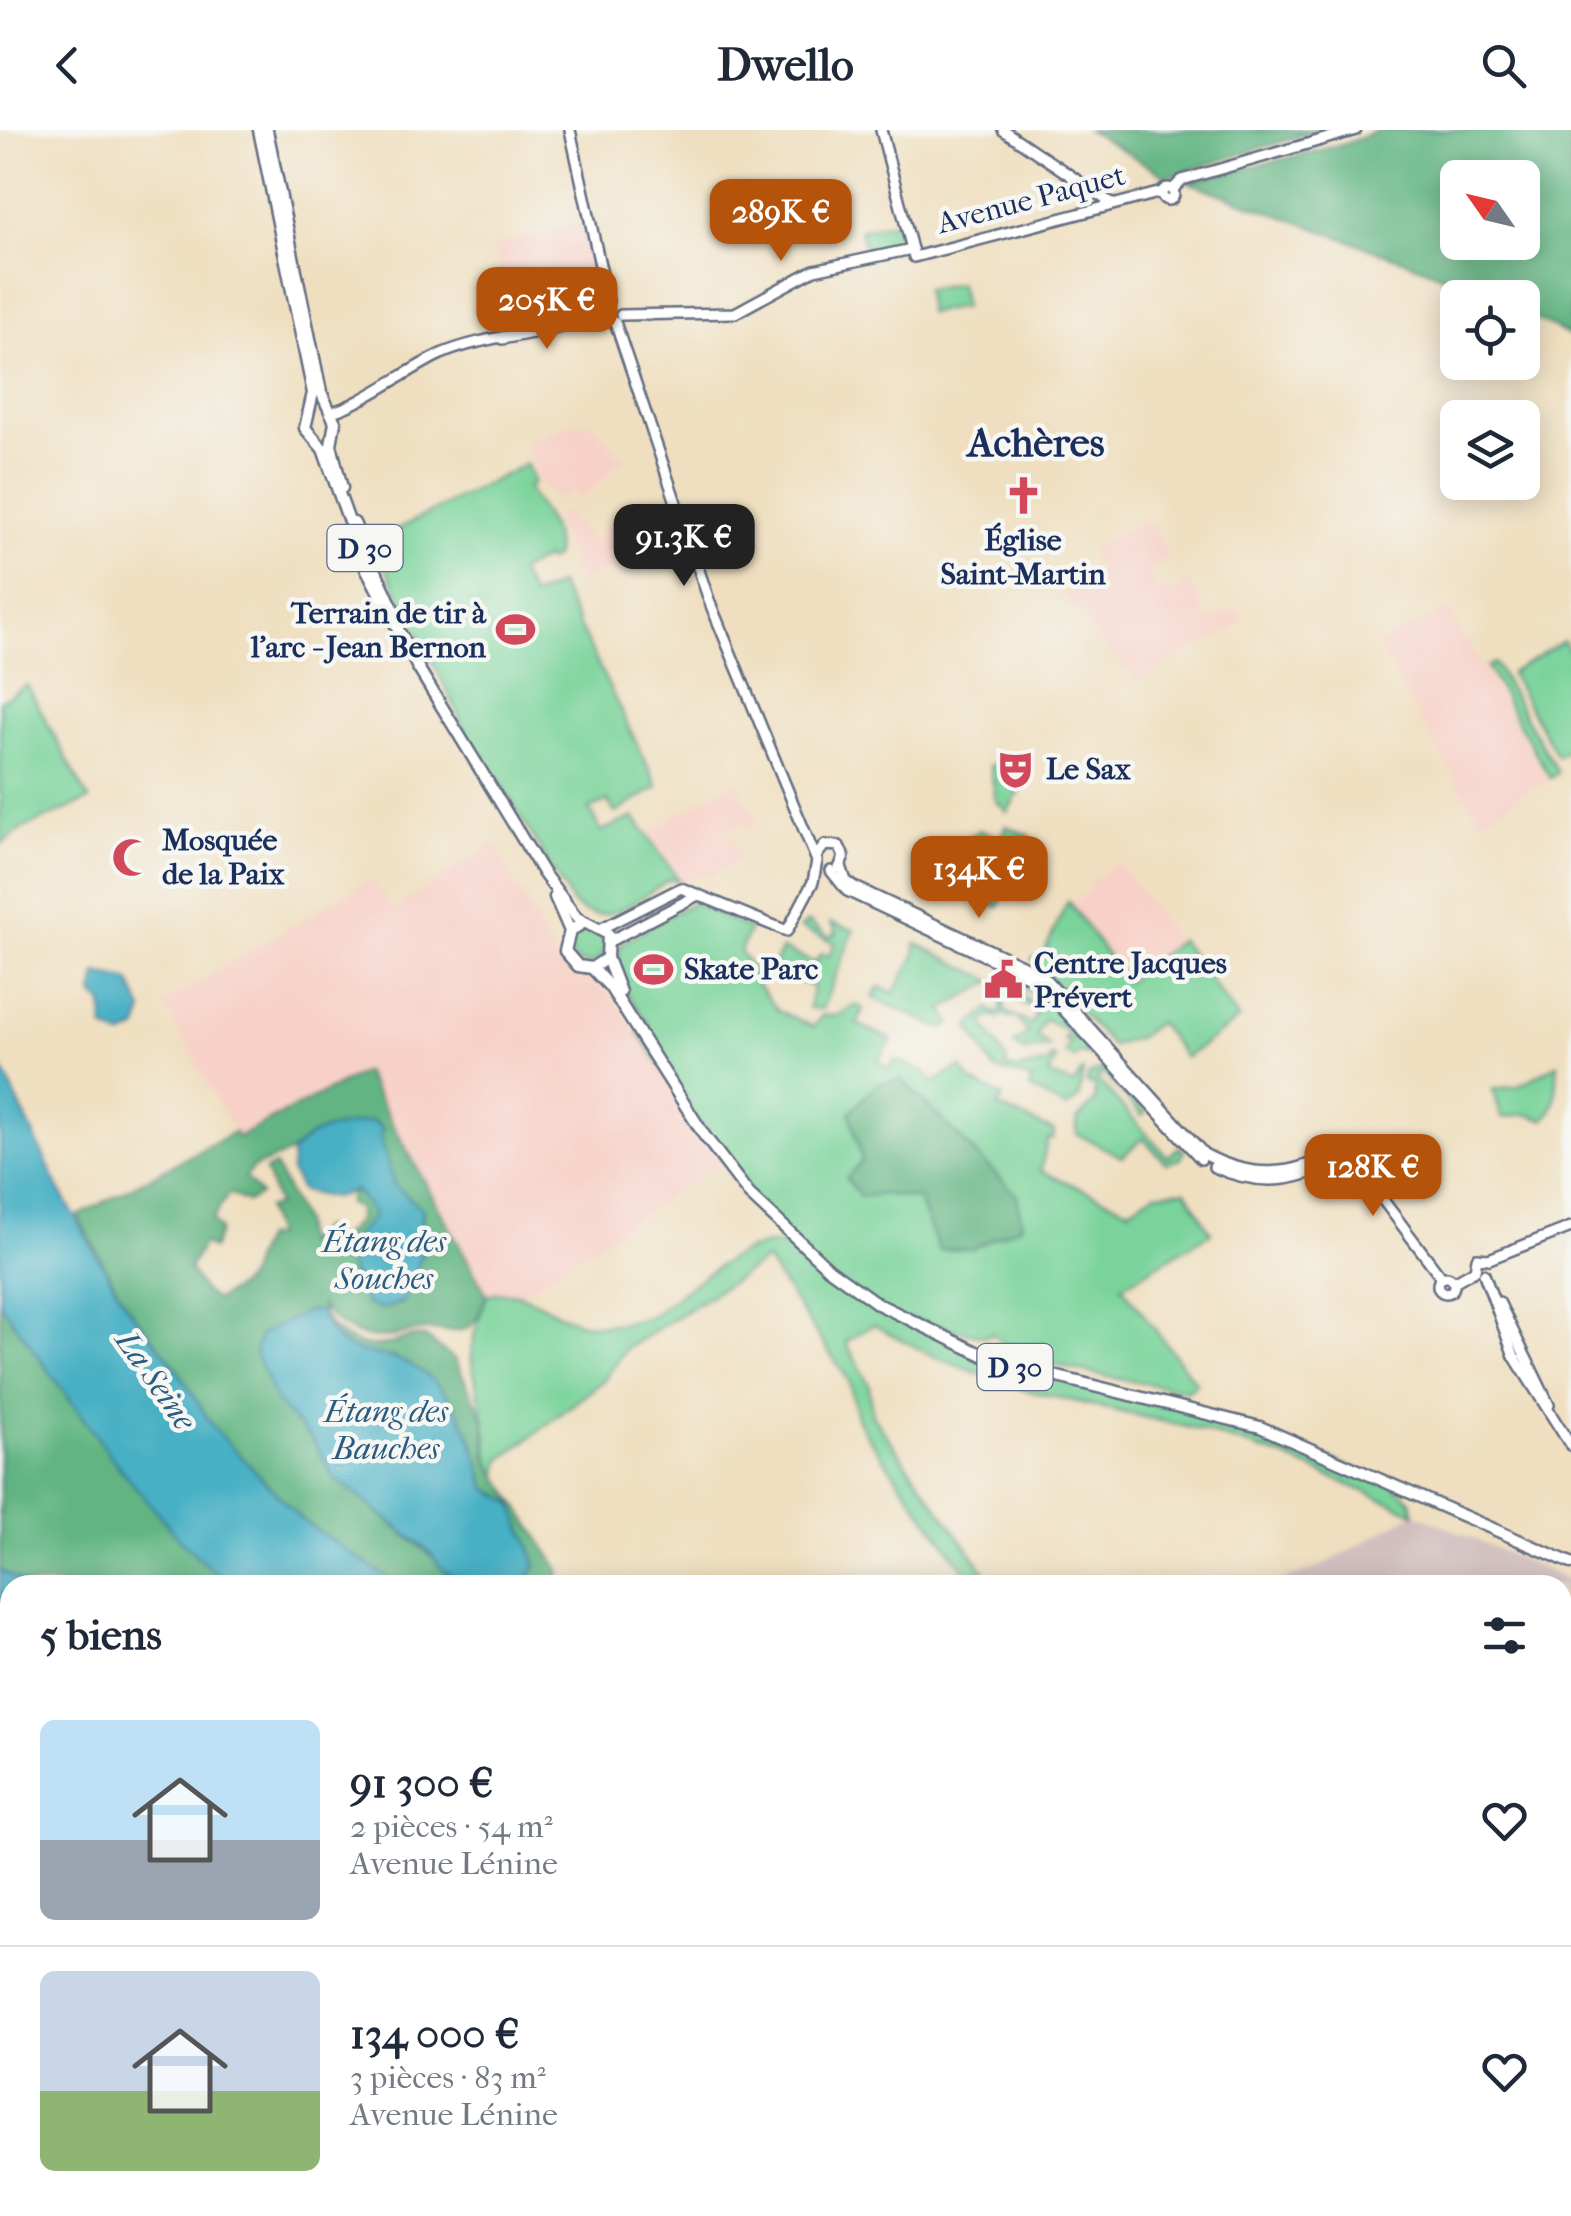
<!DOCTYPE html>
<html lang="fr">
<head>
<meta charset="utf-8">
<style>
  body { margin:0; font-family:"IM FELL French Canon",serif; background:#f2f2f3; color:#1f2937; height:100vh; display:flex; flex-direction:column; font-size:38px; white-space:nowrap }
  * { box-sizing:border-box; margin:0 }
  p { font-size:32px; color:#747a83 }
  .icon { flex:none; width:55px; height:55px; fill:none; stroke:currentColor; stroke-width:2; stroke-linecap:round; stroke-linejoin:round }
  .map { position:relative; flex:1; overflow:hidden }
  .side { position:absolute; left:0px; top:1445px; width:1572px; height:642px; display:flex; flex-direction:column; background:#fff; border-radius:30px 30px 0 0; box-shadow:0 5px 25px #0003 }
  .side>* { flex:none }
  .needle { width:65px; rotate:304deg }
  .buttons { position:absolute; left:1440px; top:30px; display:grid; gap:20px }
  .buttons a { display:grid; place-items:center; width:100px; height:100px; border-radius:15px; background:#fff; box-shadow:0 5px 25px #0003; font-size:50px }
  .price { position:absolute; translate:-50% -85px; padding:0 22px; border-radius:20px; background:#b45309; color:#fff; font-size:32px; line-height:65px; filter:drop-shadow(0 2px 5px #0008) }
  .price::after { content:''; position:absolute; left:50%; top:60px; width:30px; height:22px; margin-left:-15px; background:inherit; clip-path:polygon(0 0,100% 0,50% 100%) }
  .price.on { background:#222; color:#fff }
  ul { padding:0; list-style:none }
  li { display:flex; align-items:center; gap:30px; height:250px; padding:0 40px }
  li+li { border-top:2px solid #e0e1e3 }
  li span { display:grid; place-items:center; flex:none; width:280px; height:200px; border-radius:15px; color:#555 }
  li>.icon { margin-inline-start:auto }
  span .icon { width:120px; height:120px; fill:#fffc; stroke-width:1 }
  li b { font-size:42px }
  h2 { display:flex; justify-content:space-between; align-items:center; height:120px; padding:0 40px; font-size:42px }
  header { display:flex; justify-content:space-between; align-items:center; height:130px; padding:0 40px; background:#fff; font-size:45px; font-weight:700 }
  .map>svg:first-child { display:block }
  .built { fill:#f7d1c7 }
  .industrial { fill:#d2bfc0 }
  .green { fill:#79d39a; stroke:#4a817c; stroke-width:2.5 }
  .forest { fill:#62b582; stroke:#3e7270; stroke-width:2.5; fill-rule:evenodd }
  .water { fill:#46b0c4; stroke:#307091; stroke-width:2.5 }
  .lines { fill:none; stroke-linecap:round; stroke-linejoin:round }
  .minor-casing { stroke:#656d80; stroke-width:14 }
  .major-casing { stroke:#656d80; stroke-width:15 }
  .minor { stroke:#fff; stroke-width:9 }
  .major { stroke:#fff; stroke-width:10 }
  .labels { text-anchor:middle; stroke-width:9; stroke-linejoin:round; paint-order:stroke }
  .shield { fill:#f6f6f2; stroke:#5d6b8a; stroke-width:2.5 }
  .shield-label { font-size:28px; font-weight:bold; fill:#1b2f5e }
  .street-label { font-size:30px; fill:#1b2f5e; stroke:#f6f6f2 }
  .poi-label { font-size:30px; font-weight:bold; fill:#1b2f5e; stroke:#f6f6f2; text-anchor:start }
  .water-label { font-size:32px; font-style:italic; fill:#2a5c82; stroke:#f6f6f2 }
  .district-label { font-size:40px; font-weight:bold; fill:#1b2f5e; stroke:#f6f6f2 }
</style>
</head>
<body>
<header><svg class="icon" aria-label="back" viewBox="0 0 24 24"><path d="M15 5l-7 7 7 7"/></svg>Dwello<svg class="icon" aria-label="search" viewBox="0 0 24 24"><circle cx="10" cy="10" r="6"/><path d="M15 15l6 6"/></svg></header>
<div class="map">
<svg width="1571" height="2086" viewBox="0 0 1571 2086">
  <rect width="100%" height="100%" fill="#f6f6f2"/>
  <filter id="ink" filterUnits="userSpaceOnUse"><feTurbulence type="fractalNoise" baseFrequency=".01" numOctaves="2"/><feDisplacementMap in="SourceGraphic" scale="20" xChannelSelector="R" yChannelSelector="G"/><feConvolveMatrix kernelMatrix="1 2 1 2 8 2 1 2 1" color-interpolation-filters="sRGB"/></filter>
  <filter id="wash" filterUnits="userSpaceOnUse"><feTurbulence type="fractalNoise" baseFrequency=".0048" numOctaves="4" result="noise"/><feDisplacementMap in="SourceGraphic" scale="40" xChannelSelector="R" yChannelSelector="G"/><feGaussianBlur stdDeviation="2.25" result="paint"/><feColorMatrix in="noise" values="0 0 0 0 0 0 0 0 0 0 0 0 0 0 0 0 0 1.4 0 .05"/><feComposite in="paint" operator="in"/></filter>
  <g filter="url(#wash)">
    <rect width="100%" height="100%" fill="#efdfc0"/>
    <!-- built -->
    <g class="built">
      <path d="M590,90L608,171L596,189L513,209L494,116Z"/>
      <path d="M574,292L576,296L590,292L624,329L581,370L571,360L560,372L539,350L524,312Z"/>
      <path d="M564,381L594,412L617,389L635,406L618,425L626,435L579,452L554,389Z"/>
      <path d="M1142,391L1151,392L1169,427L1149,443L1158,459L1164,456L1168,463L1189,450L1210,491L1236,478L1244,491L1137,552L1063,466L1101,440L1088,421Z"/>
      <path d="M1448,478L1547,652L1480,691L1376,515Z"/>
      <path d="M736,650L758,694L751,697L741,694L712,710L731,706L742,727L708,748L702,743L683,751L649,702Z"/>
      <path d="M493,712L557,830L569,827L592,838L724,1030L496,1181L363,944L237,1007L163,873L370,749L395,779Z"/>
      <path d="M1118,731L1174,808V813L1127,847L1071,774L1089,760L1086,755Z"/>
    </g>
    <!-- industrial -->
    <g class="industrial">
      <path d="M1415,1383L1571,1451V2086H1230L1220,2078H1562V1455H1270L1318,1438Z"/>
      <path d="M163,2078L169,2081L240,2078L234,2086H158Z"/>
    </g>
    <!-- green -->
    <g class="green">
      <path d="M900,91L903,116L870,123L865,118L860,100Z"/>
      <path d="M959,153L964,177L928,183L925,159Z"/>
      <path d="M526,334L533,352L528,358C538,382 562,400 554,428L548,431L546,428L519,441L532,467L559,455L658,657L615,683L608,671L589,679L601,701L634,687L679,750H669C640,767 601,804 572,773L484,625L475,630L454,575L377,420L386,405Z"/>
      <path d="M1563,511L1571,524V618L1557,626L1510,543Z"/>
      <path d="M1494,533L1558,643L1550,648L1487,537Z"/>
      <path d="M27,555L89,670L23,698L0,715V571Z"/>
      <path d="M1005,627L1001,633L1006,645L1027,650L1007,682L996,671L990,636Z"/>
      <path d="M1006,696L1030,706L999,777L992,774L997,761L986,756L993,739L1003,742L1011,726L1002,721L1006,711L995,727L980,716L974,720L972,733L987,735L992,730L983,755L933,730L980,700L1002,709Z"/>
      <path d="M1068,771L1126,852L1180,810L1239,889L1185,928L1158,892L1139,907L1112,916L1032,829L1044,823Z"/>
      <path d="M693,772L750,799L740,821L755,843L753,849L778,881L814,897L822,885L837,886L856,875L863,879L857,894L892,910L878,930L888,939L895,930L925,942L933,953L961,937L971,951L1003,967L998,977L1054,1001L1053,1009H1047L1041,1041L1129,1079L1155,1063L1186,1060L1211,1103L1122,1156L1196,1253L1187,1261C1140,1251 1021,1239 992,1203L986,1207L908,1189L997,1231L1212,1283L1392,1353L1411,1370L1415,1383L1286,1328L1196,1299L1021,1259L937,1228L873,1195L846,1212L869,1255L872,1285L994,1455H975L866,1304L857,1288L849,1251L766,1130L626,1219L603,1251L501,1330L497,1348C486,1326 489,1310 484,1287C471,1223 463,1231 487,1165C517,1156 539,1174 565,1187C591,1200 622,1195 648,1187C656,1185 666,1175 673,1169C705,1145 761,1096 802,1121L746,1065L639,903L649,895L614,844L621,814Z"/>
      <path d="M808,792L828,807L837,803L831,793L854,800L822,879L809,878L813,857L783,843L777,848L769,841L782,819L815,833L821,824L829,826L835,813L800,798Z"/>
      <circle cx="587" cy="816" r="18"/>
      <path d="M916,813L993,851L943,879L951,894L943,899L873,868L879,857L894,863L915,826Z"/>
      <path d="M1020,843L1075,901L1073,910L1083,911L1095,926L1079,923L1075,928L1065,923L1070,913L1064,910L1068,900L1044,890L1037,905L1049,916L1024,921L1013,914L1028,903L1015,886L1010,889L1006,884L997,889L995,885L983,892L1007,931L1005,936L1015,940L1049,933L1051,927L1056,929L1049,945L1073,955L1083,940L1079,968L1066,978L1029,958L1032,950L994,939L969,897L990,878L994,883L1002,881L1000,864L1004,866L1005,881L1031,894L1032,893L1037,879L1013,869L1015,864L1040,875L1044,867L1014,856Z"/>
      <path d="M1558,934C1556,954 1559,977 1544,990L1526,984L1502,988L1493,959L1518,956Z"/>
      <path d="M1105,937L1146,982L1142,986L1103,943L1097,949L1168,1027L1179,1017L1184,1021L1181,1029L1166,1033L1143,1008L1122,1027L1077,1004V990L1095,971V955L1087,954L1088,946Z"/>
      <path d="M0,1836L10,1842V2078H169L168,2080L161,2078L156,2086H0Z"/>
    </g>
    <!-- forest -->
    <g class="forest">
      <path d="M1088,0H1320L1168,47Z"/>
      <path d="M1378,0H1571V206L1523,183L1522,168L1489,167L1430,140L1188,52L1345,14ZM1458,48H1522V112H1458Z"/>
      <path d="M364,942L487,1165C473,1205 466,1202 428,1200C419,1199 406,1204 396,1206C363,1213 341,1200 320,1175C326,1201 357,1221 385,1215C400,1212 409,1205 425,1207L455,1230L485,1291L487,1329L560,1440L557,1455H524L536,1435L520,1402L513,1372L486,1358L472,1308L394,1227C360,1226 333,1217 321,1182L256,1223L277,1273L312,1309L334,1347L468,1455H398L303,1391L264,1354L212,1296L175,1236L126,1175L78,1086L234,1002L238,1007ZM363,992H375L383,999L380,1006L394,1055L423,1080L421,1127L402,1173L383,1179L366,1174C364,1159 359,1156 352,1145C342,1126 365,1101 374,1085L362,1064L351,1061L348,1074L358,1078V1090L338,1111L323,1097L303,1113V1093L275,1036L265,1040L277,1075L266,1079L275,1106L264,1108C241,1146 265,1143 216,1170L203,1161L189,1139L203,1113L212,1119L220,1100L212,1090L229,1063L247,1072L260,1065L245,1048L252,1038L292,1022L308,1007Z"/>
      <path d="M902,950L1017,1065L1022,1095L971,1119L939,1120L918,1069L883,1064L860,1067L846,1048L862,1031L850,982L879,953Z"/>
      <path d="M0,1173C71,1271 139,1370 228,1455H26L0,1440Z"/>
      <path d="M10,1691V1821L0,1814V1700Z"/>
      <path d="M594,2078H763L776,2086H618Z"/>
    </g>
    <!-- water -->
    <g class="water">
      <path d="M97,844L129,850L143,880L138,899L121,907L104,898L103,874L93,865Z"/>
      <path d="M0,933L58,1057L126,1175L175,1236L212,1296L303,1391L398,1455H228L182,1412L118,1336L0,1173Z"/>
      <path d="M372,991L383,999L380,1006L394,1055L423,1080L419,1097L421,1127L404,1171L383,1179L366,1174C363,1151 338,1135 352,1111C358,1101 368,1096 374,1085L355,1060L332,1068L301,1061L291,1041L292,1022L308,1007L327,999Z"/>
      <path d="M307,1181L321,1182C339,1238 379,1214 416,1238C460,1265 474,1311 486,1358L513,1373C519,1395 531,1413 536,1435L524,1455C490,1455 448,1459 432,1424L334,1347L312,1309L277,1273L255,1223L260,1205Z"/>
      <path d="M0,1440L26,1455H10V1544L0,1535Z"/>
      <path d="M962,2078H1149L1158,2086H971Z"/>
    </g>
  </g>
  <g filter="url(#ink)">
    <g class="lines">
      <defs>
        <g id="minor">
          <path d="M570,0L608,171"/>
          <path d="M881,0L914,127L1162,62"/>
          <path d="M1003,0L1111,73"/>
          <circle cx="1168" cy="64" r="6"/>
          <path d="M1172,60L1182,50L1356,0"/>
          <path d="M621,185L735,183L814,140L912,119"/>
          <path d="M502,209L603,189"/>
          <path d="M330,282C354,279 412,237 441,224C491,203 552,204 600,179"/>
          <path d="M817,725L825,715L839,716L844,727L839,738"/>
          <path d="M841,736L846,751L853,756L1041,844L1204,1024C1252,1050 1298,1048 1342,1016L1442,1148"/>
          <path d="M831,741L847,761L1036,850L1201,1029"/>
          <path d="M602,798L681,758L787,801L813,752L817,731L710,473L615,192"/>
          <path d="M610,811L696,766"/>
          <path d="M1214,1037C1260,1058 1307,1054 1346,1021"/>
          <path d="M1489,1129L1571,1097"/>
          <path d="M1484,1144L1514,1226L1571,1316"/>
          <circle cx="1446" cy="1155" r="8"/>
          <path d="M1454,1152L1475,1140L1477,1128L1489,1129"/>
          <path d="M1499,1172L1549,1275"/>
        </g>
        <g id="major">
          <path d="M259,0L313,263L305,298L323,319L365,436L417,536L544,744L577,788L608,804L607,828L592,838L578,836L565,821L570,801L583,793"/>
          <path d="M267,0L321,262L335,292L331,315L342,358"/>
          <path d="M354,393L397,487"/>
          <path d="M555,767L570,801"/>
          <path d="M607,828L620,862"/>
          <path d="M592,838L610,857L704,1005L749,1064L829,1139L878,1174L997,1232L1260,1297L1571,1433"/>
          <path d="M0,1823L10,1829"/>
          <path d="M327,2078L329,2086"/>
          <path d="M489,2078L582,2086"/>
          <path d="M365,2086L379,2078"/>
        </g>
      </defs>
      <!-- minor casing -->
      <use href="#minor" class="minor-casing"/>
      <!-- major casing -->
      <use href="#major" class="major-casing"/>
      <!-- minor -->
      <use href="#minor" class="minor"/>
      <!-- major -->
      <use href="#major" class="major"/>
    </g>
  </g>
  <!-- icons -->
  <defs>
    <symbol id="church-bare" viewBox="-9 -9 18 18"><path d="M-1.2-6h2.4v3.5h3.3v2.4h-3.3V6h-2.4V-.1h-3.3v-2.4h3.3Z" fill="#d1495b" stroke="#f6f6f2" stroke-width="2.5" paint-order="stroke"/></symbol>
    <symbol id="stadium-bare" viewBox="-9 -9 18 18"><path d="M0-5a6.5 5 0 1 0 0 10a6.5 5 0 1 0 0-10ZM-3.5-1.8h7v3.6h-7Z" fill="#d1495b" stroke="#f6f6f2" stroke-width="2.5" paint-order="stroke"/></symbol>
    <symbol id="theatre-bare" viewBox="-9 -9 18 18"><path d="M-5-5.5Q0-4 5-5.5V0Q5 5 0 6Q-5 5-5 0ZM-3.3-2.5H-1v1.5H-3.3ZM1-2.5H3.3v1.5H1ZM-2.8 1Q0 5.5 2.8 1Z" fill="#d1495b" stroke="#f6f6f2" stroke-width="2.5" paint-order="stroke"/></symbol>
    <symbol id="mosque-bare" viewBox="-9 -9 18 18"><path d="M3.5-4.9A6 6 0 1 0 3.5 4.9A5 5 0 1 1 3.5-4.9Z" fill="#d1495b" stroke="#f6f6f2" stroke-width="2.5" paint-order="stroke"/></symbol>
    <symbol id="civic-bare" viewBox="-9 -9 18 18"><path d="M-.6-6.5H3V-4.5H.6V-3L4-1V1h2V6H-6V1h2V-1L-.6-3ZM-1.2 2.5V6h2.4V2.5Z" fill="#d1495b" stroke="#f6f6f2" stroke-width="2.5" paint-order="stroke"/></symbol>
  </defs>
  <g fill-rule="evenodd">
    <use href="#church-bare" x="996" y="338" width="55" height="55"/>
    <use href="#stadium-bare" x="488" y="472" width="55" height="55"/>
    <use href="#theatre-bare" x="988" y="612" width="55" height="55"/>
    <use href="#mosque-bare" x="104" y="700" width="55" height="55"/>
    <use href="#stadium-bare" x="626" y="812" width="55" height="55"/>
    <use href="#civic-bare" x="976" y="822" width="55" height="55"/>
  </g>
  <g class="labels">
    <!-- shield labels -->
    <g class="shield">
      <rect x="327.5" y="395" width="75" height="46" rx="8"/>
      <rect x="977.5" y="1214" width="75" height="46" rx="8"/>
    </g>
    <g class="shield-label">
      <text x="365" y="428">D 30</text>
      <text x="1015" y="1247">D 30</text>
    </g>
    <!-- street labels -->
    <g class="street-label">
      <text transform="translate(1031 69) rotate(-15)" y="10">Avenue Paquet</text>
    </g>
    <!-- poi labels -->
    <g class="poi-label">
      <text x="1023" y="420" text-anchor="middle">Église<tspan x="1023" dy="34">Saint-Martin</tspan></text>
      <text x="486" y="493" text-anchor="end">Terrain de tir à<tspan x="486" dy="34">l'arc - Jean Bernon</tspan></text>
      <text x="1046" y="649">Le Sax</text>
      <text x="162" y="720">Mosquée<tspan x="162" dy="34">de la Paix</tspan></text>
      <text x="1034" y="843">Centre Jacques<tspan x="1034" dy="34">Prévert</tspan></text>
      <text x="684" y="849">Skate Parc</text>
    </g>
    <!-- water labels -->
    <g class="water-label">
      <text x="384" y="1122">Étang des<tspan x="384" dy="37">Souches</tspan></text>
      <text transform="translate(156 1250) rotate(55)" y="11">La Seine</text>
      <text x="386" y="1292">Étang des<tspan x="386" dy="37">Bauches</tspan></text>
    </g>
    <!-- district labels -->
    <g class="district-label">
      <text x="1036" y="326">Achères</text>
    </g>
  </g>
</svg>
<div class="buttons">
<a><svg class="needle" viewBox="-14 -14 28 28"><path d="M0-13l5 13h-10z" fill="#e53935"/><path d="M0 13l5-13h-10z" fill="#747a83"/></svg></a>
<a><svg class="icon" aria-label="locate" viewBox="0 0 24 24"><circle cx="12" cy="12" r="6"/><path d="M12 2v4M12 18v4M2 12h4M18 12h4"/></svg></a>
<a><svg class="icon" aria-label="layers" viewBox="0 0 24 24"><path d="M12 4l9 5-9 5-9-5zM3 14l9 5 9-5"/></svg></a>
</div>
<b class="price" style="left:781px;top:134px">289K €</b>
<b class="price" style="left:547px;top:222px">205K €</b>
<b class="price on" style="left:684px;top:459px">91.3K €</b>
<b class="price" style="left:979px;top:791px">134K €</b>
<b class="price" style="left:1373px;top:1089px">128K €</b>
<section class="side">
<h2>5 biens<svg class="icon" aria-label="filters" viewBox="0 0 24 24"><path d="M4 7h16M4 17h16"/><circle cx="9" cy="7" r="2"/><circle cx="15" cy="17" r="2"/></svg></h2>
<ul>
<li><span style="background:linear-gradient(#bfe0f5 60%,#9aa5b1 0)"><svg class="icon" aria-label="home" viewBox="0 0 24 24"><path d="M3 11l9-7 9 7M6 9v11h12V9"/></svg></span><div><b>91 300 €</b><p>2 pièces · 54 m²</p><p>Avenue Lénine</p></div><svg class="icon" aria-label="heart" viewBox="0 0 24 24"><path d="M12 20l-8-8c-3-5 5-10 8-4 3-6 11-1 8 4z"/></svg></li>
<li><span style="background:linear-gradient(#c9d6e8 60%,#8fb573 0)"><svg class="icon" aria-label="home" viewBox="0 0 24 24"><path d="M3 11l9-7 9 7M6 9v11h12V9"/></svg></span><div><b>134 000 €</b><p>3 pièces · 83 m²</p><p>Avenue Lénine</p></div><svg class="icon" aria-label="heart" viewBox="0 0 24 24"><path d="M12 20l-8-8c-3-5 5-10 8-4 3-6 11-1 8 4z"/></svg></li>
</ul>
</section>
</div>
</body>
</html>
